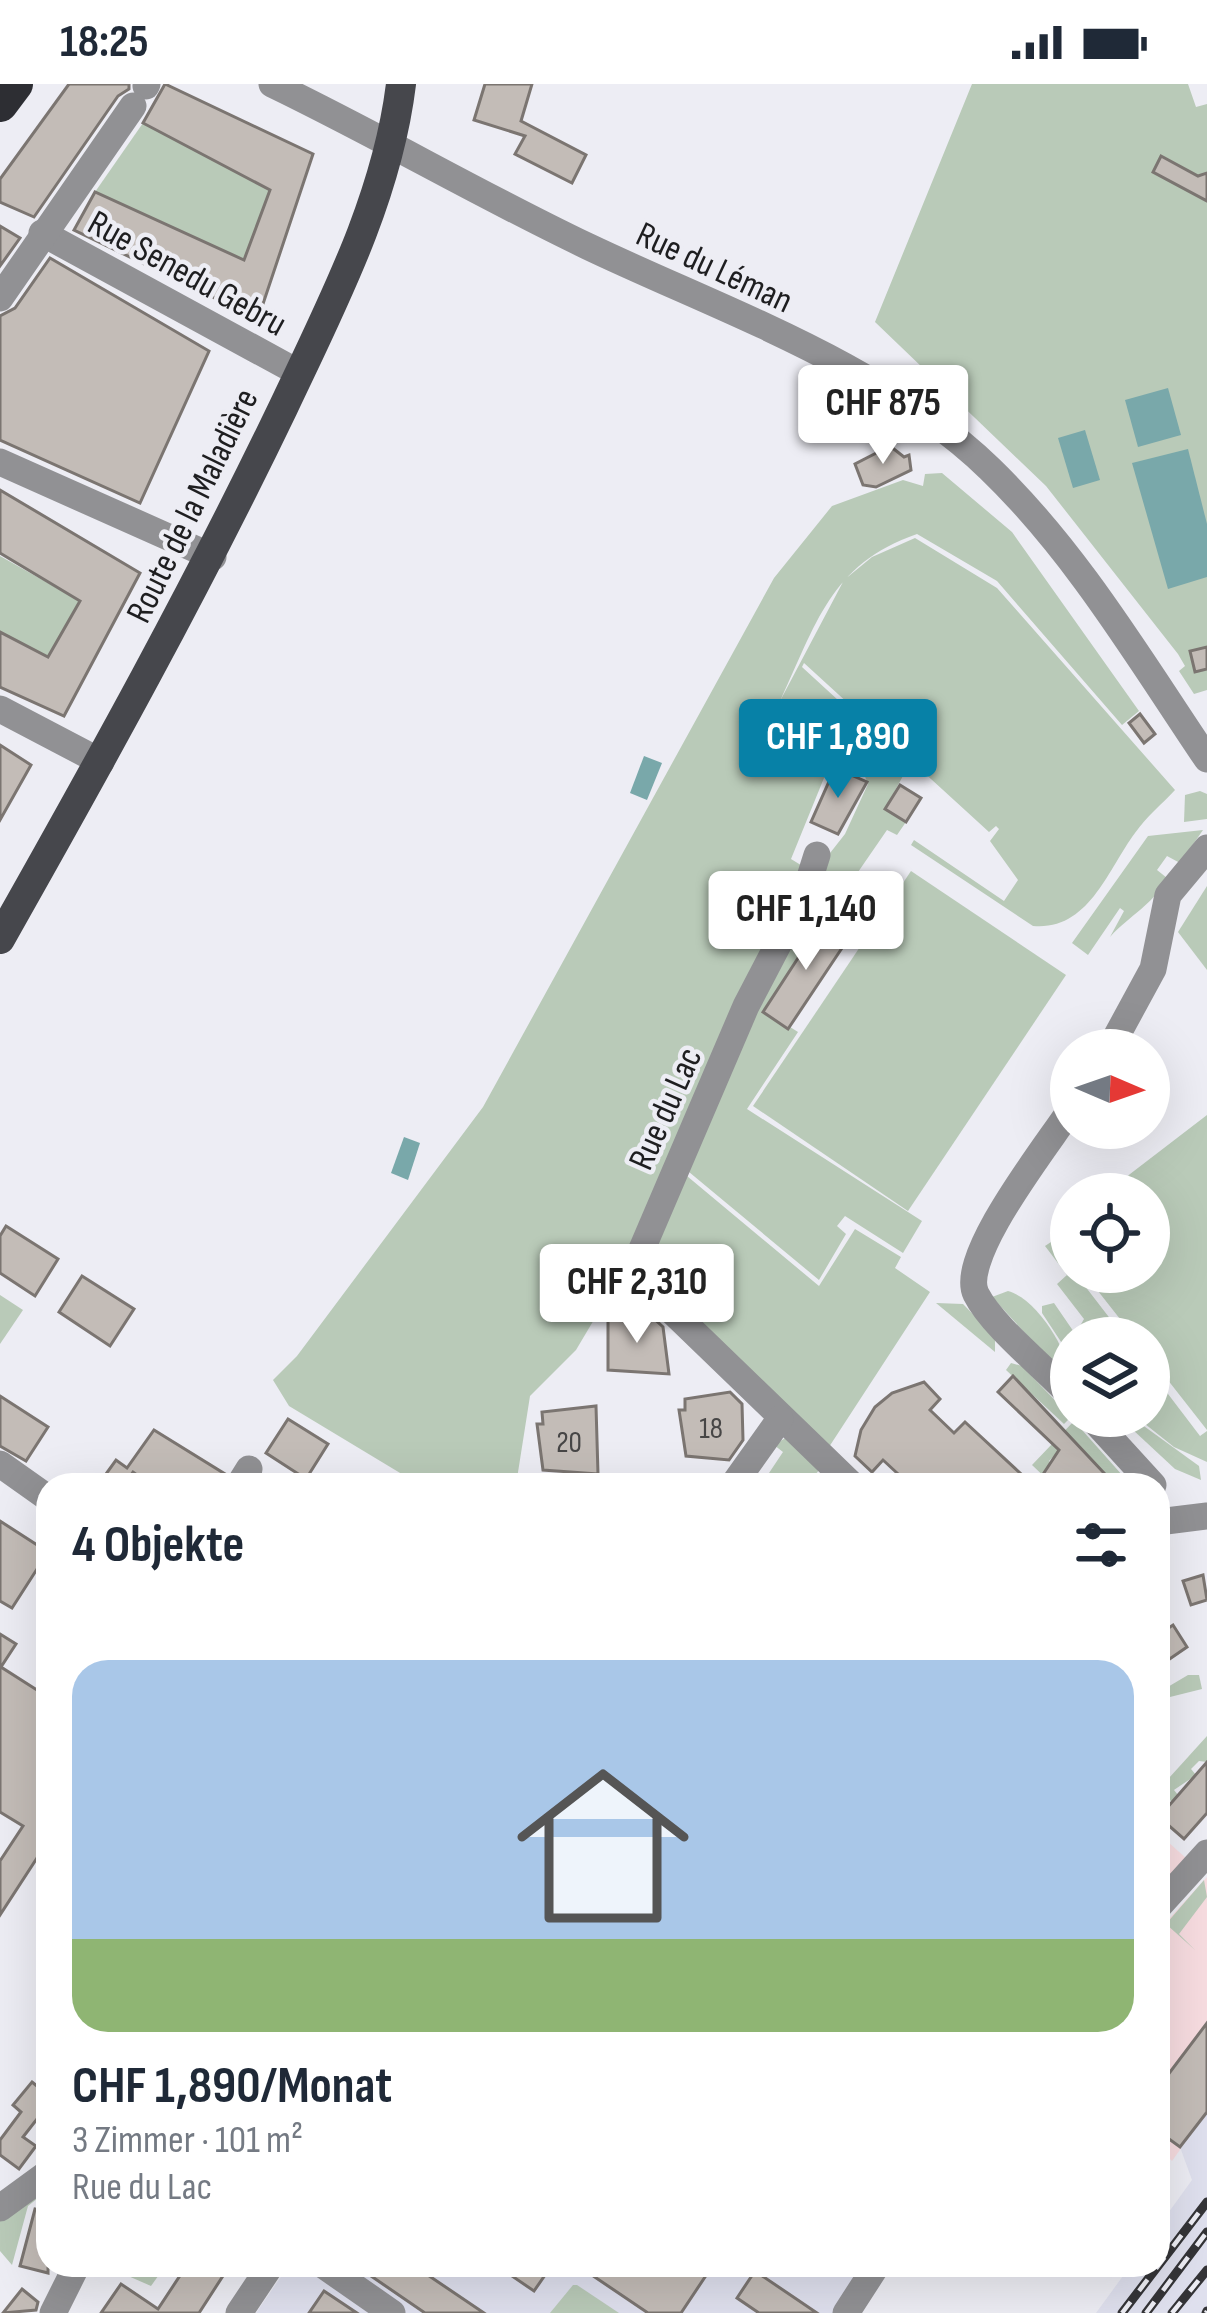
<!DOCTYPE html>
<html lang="de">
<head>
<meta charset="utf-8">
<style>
  body { margin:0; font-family:"Sofia Sans Condensed",sans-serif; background:#f6f6f7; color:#1f2937; height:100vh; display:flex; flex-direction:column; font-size:45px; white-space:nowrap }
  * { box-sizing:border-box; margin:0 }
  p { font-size:39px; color:#747a83 }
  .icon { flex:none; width:66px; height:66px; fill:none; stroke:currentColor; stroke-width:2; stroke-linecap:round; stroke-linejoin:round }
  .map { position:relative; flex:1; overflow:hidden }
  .drawer { position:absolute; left:36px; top:1389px; width:1134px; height:804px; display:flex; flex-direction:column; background:#fff; border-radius:36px; box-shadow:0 12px 48px #0002 }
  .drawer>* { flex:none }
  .needle { width:78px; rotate:92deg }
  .fabs { position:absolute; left:1050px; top:945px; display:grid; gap:24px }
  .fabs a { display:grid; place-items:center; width:120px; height:120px; border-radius:50%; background:#fff; box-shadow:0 12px 48px #0002; font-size:60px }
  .price { position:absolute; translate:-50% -102px; padding:0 27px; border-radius:12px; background:#fff; color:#222; font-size:39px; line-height:78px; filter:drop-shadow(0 3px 6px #0008) }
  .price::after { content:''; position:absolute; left:50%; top:72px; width:36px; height:27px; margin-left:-18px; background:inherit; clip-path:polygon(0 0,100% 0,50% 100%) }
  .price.on { background:#0781a7; color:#fff }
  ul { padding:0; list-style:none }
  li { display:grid; align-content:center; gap:24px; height:636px; padding:0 36px }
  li+li { border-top:3px solid #e0e1e3 }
  li span { display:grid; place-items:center; height:372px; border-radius:36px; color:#555 }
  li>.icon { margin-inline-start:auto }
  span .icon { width:216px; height:216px; fill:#fffc; stroke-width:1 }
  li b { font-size:51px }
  h2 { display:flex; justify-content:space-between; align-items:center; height:144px; padding:0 36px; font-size:51px }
  .status { display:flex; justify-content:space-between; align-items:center; height:84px; padding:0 60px; background:#fff; direction:ltr }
  .status svg { height:33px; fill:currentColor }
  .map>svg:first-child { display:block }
  .commercial { fill:#f7dce0 }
  .built { fill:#dfe0ee }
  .green { fill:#b9cab8 }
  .water { fill:#79a8aa }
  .building { fill:#c3bcb7; stroke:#7b7571; stroke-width:3 }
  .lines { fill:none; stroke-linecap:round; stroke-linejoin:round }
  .minor { stroke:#919194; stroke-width:27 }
  .major { stroke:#46474c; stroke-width:30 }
  .highway { stroke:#2d2e33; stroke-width:36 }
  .rail-casing { stroke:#343437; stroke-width:9 }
  .rail { stroke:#ededf4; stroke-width:4.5; stroke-dasharray:14; stroke-linecap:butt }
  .labels { text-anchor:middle; stroke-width:9; stroke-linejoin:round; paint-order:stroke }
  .number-label { font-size:30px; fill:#474646 }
  .street-label { font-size:36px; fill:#1e1e20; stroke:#ededf4 }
</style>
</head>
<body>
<div class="status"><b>18:25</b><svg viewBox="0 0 49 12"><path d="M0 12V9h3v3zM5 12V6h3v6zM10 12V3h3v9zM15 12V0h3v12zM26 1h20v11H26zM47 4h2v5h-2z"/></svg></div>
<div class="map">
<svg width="1207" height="2229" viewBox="0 0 1207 2229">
  <rect width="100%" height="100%" fill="#ededf4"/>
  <!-- commercial -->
  <g class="commercial">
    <path d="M1158,1749L1187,1775L1158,1805Z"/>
    <path d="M1207,1793V2028L1172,2077L1158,2063V1847Z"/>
  </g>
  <!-- built -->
  <g class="built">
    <path d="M1207,2028V2229H1096L1131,2181H1158V2143L1192,2096L1180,2063Z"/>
    <path d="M289,2181H886L856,2229H256Z"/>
  </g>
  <!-- green -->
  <g class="green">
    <path d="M972,0H1188L1196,23L1207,20V606L1194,610L1179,587L1185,582L1178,570L1046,402L875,238Z"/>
    <path d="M143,39L270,106L244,176L95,108Z"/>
    <path d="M942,389L1012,448L1139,627L1122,641L997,497L917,450C830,480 816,541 780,617L844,496L872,473L915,454L997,504L1175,706C1162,720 1146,733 1135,749C1108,785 1089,847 1033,842L911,761L914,756L1004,817L1018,796L990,757L999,745L996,742L989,748L804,579L802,583L899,672L904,690L885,725L906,738L897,751L887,746L763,926L798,948L747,1025L922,1137L903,1169L845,1132L837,1142L846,1150L819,1196L683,1083L823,778L845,750L868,700L864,690L837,678L831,690L826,689L791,775L804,783L631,1175L613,1166L585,1220L595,1234L576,1266L530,1312L516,1401H420L289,1322L273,1296L297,1272L483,1023L774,494L832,422L903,396L923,402L925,390Z"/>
    <path d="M0,472L80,517L48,573L0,548Z"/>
    <path d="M1200,707L1207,710V735L1184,738L1185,711Z"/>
    <path d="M1203,746L1180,779L1167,772L1157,786L1167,794C1151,823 1131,830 1110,853L1124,827L1120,824L1088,871L1072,859L1148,752Z"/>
    <path d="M911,787L1066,891L908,1127L753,1022Z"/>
    <path d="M1207,802V886L1178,848Z"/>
    <path d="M1207,1031V1346L1149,1272V1254H1135L1083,1188H1149V1110H1104Z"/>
    <path d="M681,1087L819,1202L855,1145L901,1173L895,1184L930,1208L829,1363L642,1180Z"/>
    <path d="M1051,1158L1125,1254H1084L1080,1242L1084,1235L1057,1200L1067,1191L1045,1162Z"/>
    <path d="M1008,1207C1038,1215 1071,1270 1071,1299L992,1213Z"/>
    <path d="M0,1211L23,1226L0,1260Z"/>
    <path d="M936,1219L963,1220L995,1253V1268Z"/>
    <path d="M1054,1219L1078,1254H1071V1273L1042,1229V1222Z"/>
    <path d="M1011,1279L1022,1282L1071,1333L1064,1340L1006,1286Z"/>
    <path d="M1149,1285L1200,1352L1207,1347V1378L1174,1363L1135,1332H1149Z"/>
    <path d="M1118,1332H1130L1199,1382L1201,1396L1175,1385Z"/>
    <path d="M1074,1337L1131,1401H1093L1104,1389L1070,1356L1049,1377L1072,1401H1053L1032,1381Z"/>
    <path d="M787,1353L824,1380L807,1401H795L791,1392L784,1401H761L783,1368L774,1361Z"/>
    <path d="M1188,1591H1199L1202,1605L1158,1616L1161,1607Z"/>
    <path d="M1207,1652V1678L1199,1677L1191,1685L1196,1691L1174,1706L1178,1711L1172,1718L1167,1713L1169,1694Z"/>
    <path d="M1204,1796L1207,1813L1179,1850L1195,1866L1166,1840Z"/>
    <path d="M48,2106L28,2122L12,2181L0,2167V2130Z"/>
    <path d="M103,2181H166L151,2202Z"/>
    <path d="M573,2201H577L619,2229H550Z"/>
  </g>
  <!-- water -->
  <g class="water">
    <path d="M1168,304L1181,351L1138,363L1125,316Z"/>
    <path d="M1085,346L1100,396L1073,404L1058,354Z"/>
    <path d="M1188,365L1207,440V493L1168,505L1132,379Z"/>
    <path d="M644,672L662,679L647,716L630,709Z"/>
    <path d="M404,1053L420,1059L408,1096L391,1089Z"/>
  </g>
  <!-- building -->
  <g class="building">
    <path d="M69,0H129V5L118,12L34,133L0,118V95Z"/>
    <path d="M165,0L313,70L258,235L74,146L95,108L244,176L270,106L143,39Z"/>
    <path d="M485,0H532L521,37L586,71L572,99L515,70L525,52L474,36Z"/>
    <path d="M1161,72L1198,92L1207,89V117L1153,88Z"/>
    <path d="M0,142L20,154L0,182Z"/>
    <path d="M50,174L209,267L140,419L0,356V232L15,224Z"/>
    <path d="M890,362L904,373L909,371L911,386L876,403L863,401L855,380Z"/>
    <path d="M0,406L140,489L64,632L0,603V548L48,573L80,517L0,469Z"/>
    <path d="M1207,563V585L1195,588L1190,567Z"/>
    <path d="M1140,630L1155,650L1144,659L1129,639Z"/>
    <path d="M0,661L31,681L0,736Z"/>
    <path d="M835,684L867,698L838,750L811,738Z"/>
    <path d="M900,701L921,714L906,738L885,725Z"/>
    <path d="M824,834L850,852L788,945L763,928Z"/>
    <path d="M6,1142L58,1175L35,1212L0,1189V1152Z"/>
    <path d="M82,1192L134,1225L110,1262L59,1228Z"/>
    <path d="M639,1231H650L663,1243L669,1290L608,1286V1235H639Z"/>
    <path d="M1013,1292L1104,1389L1093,1401H1036L1059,1366L998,1308Z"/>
    <path d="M924,1298L940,1315L930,1326L954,1349L965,1338L1033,1401H910L883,1376L872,1388L855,1372L861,1346L875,1323L892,1309Z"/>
    <path d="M730,1308L742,1320L743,1356L729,1376L686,1372L679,1326H685V1315Z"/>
    <path d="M0,1312L48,1343L26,1377L0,1362Z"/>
    <path d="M596,1322L598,1390L543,1386L537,1340H543L542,1328Z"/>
    <path d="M288,1335L328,1360L306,1395L266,1369Z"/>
    <path d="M154,1346L225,1390L221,1401H151L133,1388L124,1401H98L116,1376L127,1384Z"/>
    <path d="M0,1437L48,1468L12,1524L0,1517Z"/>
    <path d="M1203,1491L1207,1516L1191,1521L1183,1497Z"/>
    <path d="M1173,1541L1187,1563L1158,1583V1551Z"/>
    <path d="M0,1550L16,1560L1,1583L48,1613V1757L0,1831V1777L23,1742L0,1728Z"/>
    <path d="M1207,1678V1729L1184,1755L1159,1733Z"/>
    <path d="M1207,1939V2028L1180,2063L1158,2047V2004Z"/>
    <path d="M32,1998L48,2011V2021L23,2053L36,2062L19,2085L0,2071V2056L21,2028L13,2021Z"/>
    <path d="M35,2125L48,2128V2189L20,2182Z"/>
    <path d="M187,2181H230L199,2229H101L121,2200L158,2225Z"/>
    <path d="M355,2181H413L484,2229H425Z"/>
    <path d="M496,2181H552L534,2207Z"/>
    <path d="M577,2181H713L681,2229H648Z"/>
    <path d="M755,2187L817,2229H759L737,2214Z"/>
    <path d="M22,2205L38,2218L36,2226L3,2229Z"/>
    <path d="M324,2207L357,2229H309Z"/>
  </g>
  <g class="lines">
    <!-- minor -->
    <g class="minor">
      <path d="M272,0C378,51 480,111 587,162C719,225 883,281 990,385C1077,469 1140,576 1207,675"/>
      <path d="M146,2L147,0"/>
      <path d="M42,149L299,289"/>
      <path d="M0,214L133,22"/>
      <path d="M0,378L213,473"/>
      <path d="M0,625L101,678"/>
      <path d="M817,771L805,809L746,922L636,1179L646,1202L852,1401"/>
      <path d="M1109,966L1153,885L1168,811L1207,764"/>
      <path d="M1071,1025C1049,1059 958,1173 976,1210C992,1242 1045,1284 1071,1312"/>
      <path d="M1090,1332L1153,1401"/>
      <path d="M0,1380L48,1414"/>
      <path d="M239,1401L249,1385"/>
      <path d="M733,1401L780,1335"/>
      <path d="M1158,1438L1207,1432"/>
      <path d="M1158,1823L1207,1769"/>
      <path d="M0,2124L48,2089"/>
      <path d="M323,2181L392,2229"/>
      <path d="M53,2229L77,2181"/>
      <path d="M239,2229L271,2181"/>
      <path d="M846,2229L877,2181"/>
    </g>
    <!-- major -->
    <path class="major" d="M0,855C99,680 196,505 283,324C332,220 387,115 401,0"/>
    <!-- highway -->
    <path class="highway" d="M0,20L15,0"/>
    <defs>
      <g id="rail">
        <path d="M1122,2229L1207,2118"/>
        <path d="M1146,2229L1207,2148"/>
        <path d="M1172,2229L1207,2186"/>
        <path d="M1206,2229L1207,2227"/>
      </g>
    </defs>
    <!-- rail casing -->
    <use href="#rail" class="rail-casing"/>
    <!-- rail -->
    <use href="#rail" class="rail"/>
  </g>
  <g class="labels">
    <!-- number labels -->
    <g class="number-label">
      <text x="711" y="1354">18</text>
      <text x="569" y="1368">20</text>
    </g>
    <!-- street labels -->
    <g class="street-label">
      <text transform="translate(715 182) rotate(25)" y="13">Rue du Léman</text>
      <text transform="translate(188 188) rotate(29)" y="13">Rue Senedu Gebru</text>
      <text transform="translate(191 421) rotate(-64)" y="13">Route de la Maladière</text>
      <text transform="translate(664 1024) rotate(-66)" y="13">Rue du Lac</text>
    </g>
  </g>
</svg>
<div class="fabs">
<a><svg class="needle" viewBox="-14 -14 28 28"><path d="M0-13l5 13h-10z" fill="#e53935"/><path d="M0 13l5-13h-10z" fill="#747a83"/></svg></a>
<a><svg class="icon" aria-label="locate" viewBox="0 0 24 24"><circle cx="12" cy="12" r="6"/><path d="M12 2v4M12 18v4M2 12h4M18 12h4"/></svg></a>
<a><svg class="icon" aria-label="layers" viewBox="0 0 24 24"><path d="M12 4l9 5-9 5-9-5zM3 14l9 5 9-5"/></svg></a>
</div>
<b class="price" style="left:883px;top:383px">CHF 875</b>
<b class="price on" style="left:838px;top:717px">CHF 1,890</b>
<b class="price" style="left:806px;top:889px">CHF 1,140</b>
<b class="price" style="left:637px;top:1262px">CHF 2,310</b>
<section class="drawer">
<h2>4 Objekte<svg class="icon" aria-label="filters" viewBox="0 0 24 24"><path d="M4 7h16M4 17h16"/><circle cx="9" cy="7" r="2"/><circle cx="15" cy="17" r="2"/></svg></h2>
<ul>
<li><span style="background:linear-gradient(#a9c7e8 75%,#8fb573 0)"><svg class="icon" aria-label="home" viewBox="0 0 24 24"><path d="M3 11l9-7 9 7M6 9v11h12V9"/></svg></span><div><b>CHF 1,890/Monat</b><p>3 Zimmer · 101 m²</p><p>Rue du Lac</p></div></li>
</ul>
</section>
</div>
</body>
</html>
